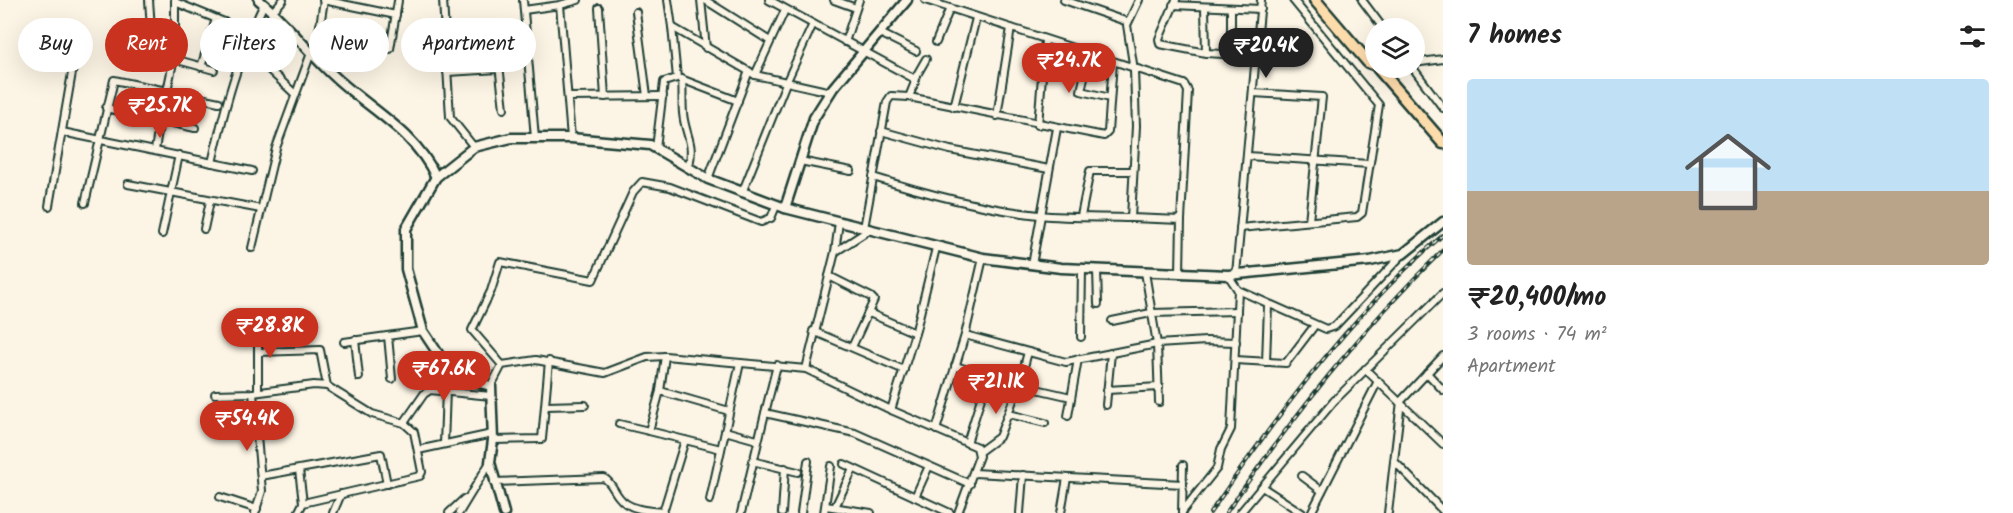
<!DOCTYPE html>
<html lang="en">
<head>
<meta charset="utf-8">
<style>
  body { margin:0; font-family:Kalam,sans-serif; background:#f2f2f2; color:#222; height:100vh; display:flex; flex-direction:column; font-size:22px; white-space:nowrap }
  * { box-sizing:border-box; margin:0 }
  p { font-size:20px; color:#767676 }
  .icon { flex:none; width:33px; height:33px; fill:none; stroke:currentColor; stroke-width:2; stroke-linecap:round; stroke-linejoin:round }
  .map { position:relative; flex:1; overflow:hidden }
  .drawer { display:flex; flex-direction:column; background:#fff; width:570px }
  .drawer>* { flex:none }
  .hud { position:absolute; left:18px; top:18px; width:570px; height:54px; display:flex; gap:12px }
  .controls { position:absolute; left:1365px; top:18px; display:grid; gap:12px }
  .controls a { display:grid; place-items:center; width:60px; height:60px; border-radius:50%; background:#fff; box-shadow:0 6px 24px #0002; font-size:30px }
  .price { position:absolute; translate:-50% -51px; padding:0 14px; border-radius:21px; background:#c8321e; color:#fff; font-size:20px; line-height:39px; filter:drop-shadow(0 2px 3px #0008) }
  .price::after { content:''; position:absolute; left:50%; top:36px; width:18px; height:14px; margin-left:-9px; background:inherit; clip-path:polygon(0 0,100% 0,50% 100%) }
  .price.selected { background:#222; color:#fff }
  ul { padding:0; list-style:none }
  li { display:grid; align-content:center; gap:12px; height:318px; padding:0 24px }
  li span { display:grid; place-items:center; height:186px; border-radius:6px; color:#555 }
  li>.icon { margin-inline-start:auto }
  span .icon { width:108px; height:108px; fill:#fffc; stroke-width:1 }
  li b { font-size:26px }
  h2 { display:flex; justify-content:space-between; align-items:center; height:72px; padding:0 24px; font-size:26px }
  .tag { padding:0 21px; border-radius:27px; background:#fff; box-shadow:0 6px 24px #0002; font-size:21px; line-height:54px }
  .tag.selected { background:#c8321e; color:#fff }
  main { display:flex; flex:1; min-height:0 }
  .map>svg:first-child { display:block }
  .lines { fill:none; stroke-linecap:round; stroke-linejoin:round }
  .street-casing { stroke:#1f3d34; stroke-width:10 }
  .secondary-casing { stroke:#1f3d34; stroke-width:13 }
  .highway-casing { stroke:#1f3d34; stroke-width:15 }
  .street { stroke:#fcf5e5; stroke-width:6 }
  .secondary { stroke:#fcf5e5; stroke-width:8 }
  .highway { stroke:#fddcac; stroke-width:10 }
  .rail-casing { stroke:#1f3d34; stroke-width:4 }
  .rail { stroke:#fcf5e5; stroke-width:1.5; stroke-dasharray:4.5; stroke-linecap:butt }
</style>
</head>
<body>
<main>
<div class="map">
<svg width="1443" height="513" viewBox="0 0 1443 513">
  <rect width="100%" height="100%" fill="#fcf5e5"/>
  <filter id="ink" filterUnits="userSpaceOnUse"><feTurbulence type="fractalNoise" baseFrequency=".0167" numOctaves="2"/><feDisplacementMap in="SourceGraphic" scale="12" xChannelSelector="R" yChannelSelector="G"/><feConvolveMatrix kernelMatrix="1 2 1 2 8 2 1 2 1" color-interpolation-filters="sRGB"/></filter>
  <g filter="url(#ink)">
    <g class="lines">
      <defs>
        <g id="street">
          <path d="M149,0L152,42"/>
          <path d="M323,0L396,15"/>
          <path d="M443,0L450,117L474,147"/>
          <path d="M523,0L535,138"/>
          <path d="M668,0L672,27L755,75L831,92"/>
          <path d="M701,0L706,48"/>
          <path d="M705,0L770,41"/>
          <path d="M769,0L913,78L915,82L909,97"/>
          <path d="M834,0L856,8"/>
          <path d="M925,0L1184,84L1188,91L1181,220"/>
          <path d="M1064,0L1128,22"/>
          <path d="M1139,0L1127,25L1134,70L1136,126L1131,218L1181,220L1180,273"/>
          <path d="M1176,0L1159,39L1160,44L1206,53L1256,56"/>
          <path d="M1362,0L1383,28"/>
          <path d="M175,2L229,24"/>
          <path d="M1173,5L1261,9"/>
          <path d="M1205,7L1206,53"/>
          <path d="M599,8L605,97"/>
          <path d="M524,10L560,5"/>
          <path d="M273,11L283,0"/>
          <path d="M636,12L647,96"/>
          <path d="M319,32L324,0"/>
          <path d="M880,33L916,51"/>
          <path d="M496,38L504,109"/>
          <path d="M446,40L526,36"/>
          <path d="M144,42H177"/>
          <path d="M845,42L859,0"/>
          <path d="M936,42L950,8"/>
          <path d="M243,45L295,94"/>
          <path d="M390,49L398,1"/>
          <path d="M1089,55L1081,91L1110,98"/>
          <path d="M1231,55V8"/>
          <path d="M174,59L214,70"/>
          <path d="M1414,63L1443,59"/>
          <path d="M201,67L216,19"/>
          <path d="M1413,68L1443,108"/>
          <path d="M447,72L499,69"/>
          <path d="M755,75L785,10"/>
          <path d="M681,79L738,101"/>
          <path d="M682,79C683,91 682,102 683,113C685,136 696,144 688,168"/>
          <path d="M914,80L926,59"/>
          <path d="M167,91L175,53V0"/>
          <path d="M1253,93L1322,97L1309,221"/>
          <path d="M568,97L663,96"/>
          <path d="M954,107L976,18"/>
          <path d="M106,108L195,128"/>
          <path d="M997,116L1011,28"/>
          <path d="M1038,125L1045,40"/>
          <path d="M881,131L950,150L1049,169"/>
          <path d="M62,132L252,171"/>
          <path d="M571,138L560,5L578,0"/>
          <path d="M656,148L664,82L677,78L672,27"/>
          <path d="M155,150L160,120"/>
          <path d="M1247,156L1369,164"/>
          <path d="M800,161L851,171"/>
          <path d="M212,163C225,106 238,57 264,4"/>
          <path d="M873,177C927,194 982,209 1039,215C1069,218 1100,217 1131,218"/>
          <path d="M708,179L749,71"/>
          <path d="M128,184L261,209"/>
          <path d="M742,193L786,83L813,24"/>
          <path d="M85,203L114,80L219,102"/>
          <path d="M49,206L73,67"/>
          <path d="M1081,216L1090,171H1133"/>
          <path d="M864,228L887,102L891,96L909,97L1104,136L1108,132L1113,62"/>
          <path d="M1240,228L1357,217L1362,213L1379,105L1293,0"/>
          <path d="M204,229L210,201"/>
          <path d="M162,234L179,155"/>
          <path d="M252,248L276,148L311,53"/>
          <path d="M835,252L869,230"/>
          <path d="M1032,265L1057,128"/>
          <path d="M1097,270L1098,304"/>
          <path d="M1145,272L1157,344L1159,402"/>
          <path d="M1236,274L1261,0"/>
          <path d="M1228,275L1238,290L1326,329L1335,326L1403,254"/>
          <path d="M829,276L871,297L874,300L852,347"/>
          <path d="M869,313L915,333"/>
          <path d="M1112,321L1151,313L1237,311"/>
          <path d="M813,331L904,370"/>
          <path d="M965,335L1066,362L1157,344L1206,341L1236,342"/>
          <path d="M388,336L392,379"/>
          <path d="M1081,337L1082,269"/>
          <path d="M355,340L359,377"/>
          <path d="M344,342L423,331"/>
          <path d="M258,352L320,350L327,386"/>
          <path d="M1235,360L1286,363L1315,325"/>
          <path d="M1266,362L1268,305"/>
          <path d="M502,365L472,330L491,291L500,262L593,280L633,192L642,182L670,187L761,222L771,218L776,206"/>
          <path d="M955,366L1019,385L1028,352"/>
          <path d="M806,369L835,252L839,222"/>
          <path d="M1365,369L1443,444"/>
          <path d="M1427,373L1443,390"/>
          <path d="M491,386L502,365L536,360L605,373L647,357L665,356L806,369L891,410L977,447L979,456L958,513"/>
          <path d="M1107,390L1159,387"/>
          <path d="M660,391L665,356"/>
          <path d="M258,392V326"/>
          <path d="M253,393L262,491L255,513"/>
          <path d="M215,394L253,393L314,385L327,386L372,414L404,423L414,432L422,472L420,476L303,503"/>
          <path d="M1106,405L1111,353"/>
          <path d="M546,406L585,405"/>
          <path d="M891,410L916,330L936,248"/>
          <path d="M765,413L777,365"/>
          <path d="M1009,414L1045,423"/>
          <path d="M1068,416L1078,359"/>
          <path d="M404,423L424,394L430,390L491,396"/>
          <path d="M619,424L649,431"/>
          <path d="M936,430L965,335L983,258"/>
          <path d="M725,431L757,440"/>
          <path d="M493,440L542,439L549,361"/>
          <path d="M967,443L988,376"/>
          <path d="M444,444L446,390"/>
          <path d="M721,449L649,431L660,391L729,411"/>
          <path d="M418,450L492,434"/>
          <path d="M980,451L999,437L1019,385L1071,397"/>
          <path d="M752,461L798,472"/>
          <path d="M1394,461L1443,511"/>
          <path d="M844,464L950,513"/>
          <path d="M974,473L1183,484"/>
          <path d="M261,476L381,454L387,484"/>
          <path d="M1302,476L1322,491"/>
          <path d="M494,482L604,478C612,483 613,490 619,497C628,510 650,511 663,512L685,440"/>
          <path d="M1262,487L1302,513"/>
          <path d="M220,497L257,509"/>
          <path d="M915,497L929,466"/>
          <path d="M710,500L740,363"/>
          <path d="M826,506L871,513"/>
          <path d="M835,507L853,469"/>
          <path d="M1182,512L1217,468L1221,449L1231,429L1238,290"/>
          <path d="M298,513L303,503L299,470"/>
          <path d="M333,513L341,494"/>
          <path d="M449,513L464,499"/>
          <path d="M459,513L490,462"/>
          <path d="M741,513L765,413L855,433L970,484"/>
          <path d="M782,513L785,468"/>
          <path d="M801,513L808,461"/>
          <path d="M824,513L831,466"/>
          <path d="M1020,513L1023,475"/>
          <path d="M1061,513L1067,478"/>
          <path d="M1182,513L1183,465"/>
          <path d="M1240,513L1334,401L1443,293"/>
          <path d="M1311,513L1378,381"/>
          <path d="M1388,513L1401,401L1443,356"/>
        </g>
        <g id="secondary">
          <path d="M259,0C287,23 307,51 333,75C370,110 414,130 436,177"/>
          <path d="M785,208L814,118L833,88L907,0"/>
          <path d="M504,513L490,462L493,440L491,386L453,376L423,331L406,269V229L436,177L474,147L511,138H571L650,145L708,179L785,208L983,258L1061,268L1228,275L1370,261L1403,254L1443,222"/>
        </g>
        <g id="highway">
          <path d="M1315,0L1368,62L1376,65"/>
          <path d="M1378,68L1443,143"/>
        </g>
      </defs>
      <!-- street casing -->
      <use href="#street" class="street-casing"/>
      <!-- secondary casing -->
      <use href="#secondary" class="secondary-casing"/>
      <!-- highway casing -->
      <use href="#highway" class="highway-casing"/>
      <!-- street -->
      <use href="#street" class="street"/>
      <!-- secondary -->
      <use href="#secondary" class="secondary"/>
      <!-- highway -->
      <use href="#highway" class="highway"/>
      <defs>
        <g id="rail">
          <path d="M1210,513C1278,414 1351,314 1443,235"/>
          <path d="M1226,513C1292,418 1360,330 1443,250"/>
        </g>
      </defs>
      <!-- rail casing -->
      <use href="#rail" class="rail-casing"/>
      <!-- rail -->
      <use href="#rail" class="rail"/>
    </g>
  </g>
</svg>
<div class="controls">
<a><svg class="icon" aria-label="layers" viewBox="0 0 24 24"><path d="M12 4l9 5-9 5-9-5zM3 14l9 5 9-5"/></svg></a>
</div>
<b class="price selected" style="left:1266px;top:79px">₹20.4K</b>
<b class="price" style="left:1069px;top:94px">₹24.7K</b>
<b class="price" style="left:160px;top:139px">₹25.7K</b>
<b class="price" style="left:270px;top:359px">₹28.8K</b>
<b class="price" style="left:444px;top:402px">₹67.6K</b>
<b class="price" style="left:996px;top:415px">₹21.1K</b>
<b class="price" style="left:247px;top:452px">₹54.4K</b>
<div class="hud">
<a class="tag">Buy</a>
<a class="tag selected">Rent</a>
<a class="tag">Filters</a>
<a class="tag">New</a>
<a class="tag">Apartment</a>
</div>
</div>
<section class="drawer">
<h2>7 homes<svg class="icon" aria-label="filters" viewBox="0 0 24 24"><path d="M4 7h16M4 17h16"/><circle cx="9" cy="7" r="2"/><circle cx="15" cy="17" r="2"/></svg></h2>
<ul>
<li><span style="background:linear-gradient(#bfe0f5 60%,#b9a48a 0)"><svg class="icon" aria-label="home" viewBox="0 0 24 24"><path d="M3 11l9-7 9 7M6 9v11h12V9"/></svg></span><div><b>₹20,400/mo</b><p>3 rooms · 74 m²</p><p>Apartment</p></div></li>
</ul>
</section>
</main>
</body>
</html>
